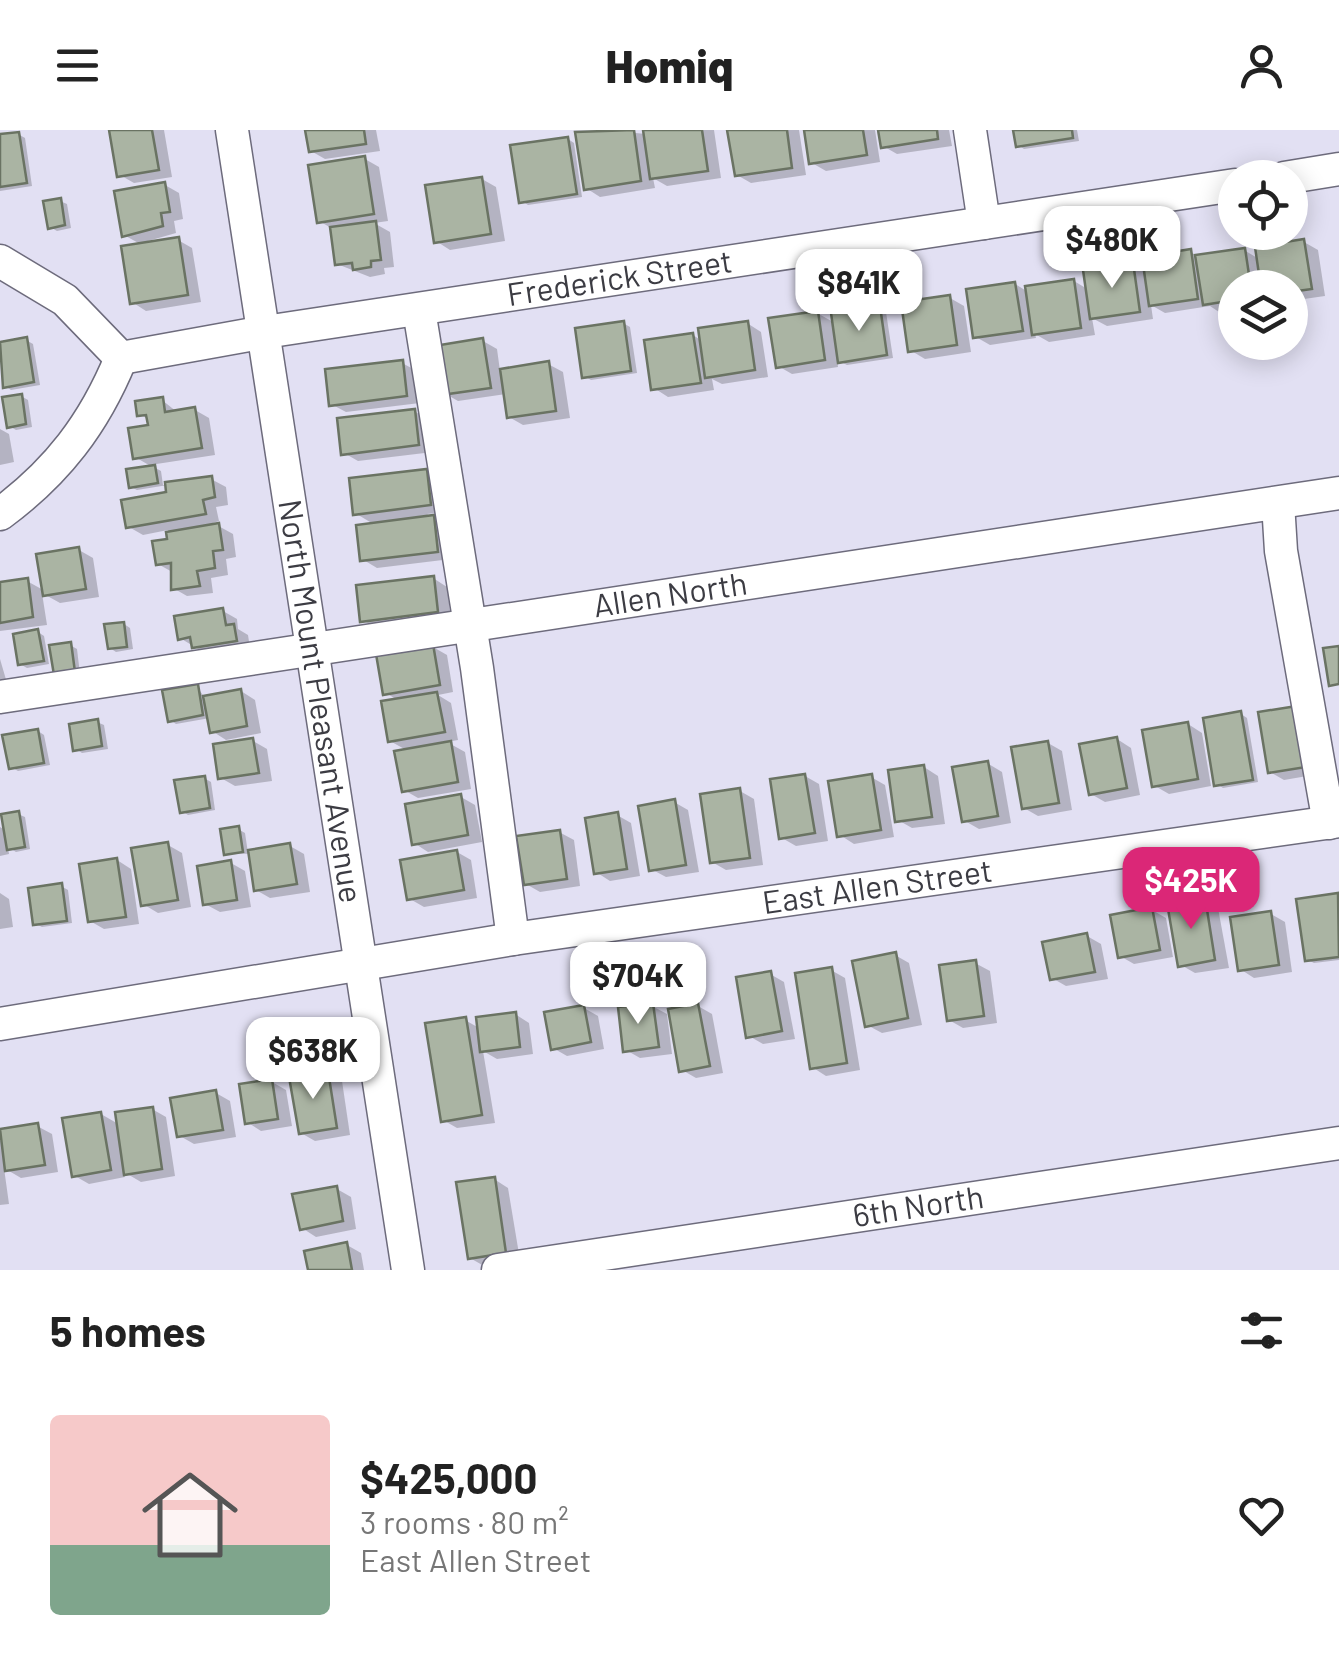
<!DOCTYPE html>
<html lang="en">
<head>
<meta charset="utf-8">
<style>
  body { margin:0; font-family:Barlow,sans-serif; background:#f2f2f2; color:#222; height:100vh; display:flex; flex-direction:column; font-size:38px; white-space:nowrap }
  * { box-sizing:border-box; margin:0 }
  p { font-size:32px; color:#767676 }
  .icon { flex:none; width:55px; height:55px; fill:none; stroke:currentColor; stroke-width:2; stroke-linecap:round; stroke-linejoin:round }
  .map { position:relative; height:1140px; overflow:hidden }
  .panel { display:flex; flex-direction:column; background:#fff; flex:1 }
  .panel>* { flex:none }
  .controls { position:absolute; left:1218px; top:30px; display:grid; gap:20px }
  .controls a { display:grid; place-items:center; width:90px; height:90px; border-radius:50%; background:#fff; box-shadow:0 5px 25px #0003; font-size:50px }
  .price { position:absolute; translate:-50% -85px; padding:0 22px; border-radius:20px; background:#fff; color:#222; font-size:32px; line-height:65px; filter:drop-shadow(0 2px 5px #0008) }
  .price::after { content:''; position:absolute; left:50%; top:60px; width:30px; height:22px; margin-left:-15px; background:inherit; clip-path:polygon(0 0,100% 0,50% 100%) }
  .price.active { background:#db2777; color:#fff }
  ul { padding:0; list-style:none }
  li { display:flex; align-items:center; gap:30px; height:250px; padding:0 50px }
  li span { display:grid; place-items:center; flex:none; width:280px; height:200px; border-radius:10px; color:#555 }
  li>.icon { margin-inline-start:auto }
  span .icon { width:120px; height:120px; fill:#fffc; stroke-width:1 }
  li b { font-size:42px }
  h2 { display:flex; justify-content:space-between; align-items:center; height:120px; padding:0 50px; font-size:42px }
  header { display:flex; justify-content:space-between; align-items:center; height:130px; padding:0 50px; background:#fff; font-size:45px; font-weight:800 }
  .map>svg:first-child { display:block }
  .shadow { fill:#0003 }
  .building { fill:#aab4a3; stroke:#6a7363; stroke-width:2.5 }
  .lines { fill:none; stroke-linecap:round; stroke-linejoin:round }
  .minor-casing { stroke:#6d6b7c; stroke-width:35 }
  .minor { stroke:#fff; stroke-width:32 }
  .labels { text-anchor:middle; stroke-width:8; stroke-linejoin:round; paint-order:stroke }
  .street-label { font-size:32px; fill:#3c3c43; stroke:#fff }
</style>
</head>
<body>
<header><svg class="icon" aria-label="menu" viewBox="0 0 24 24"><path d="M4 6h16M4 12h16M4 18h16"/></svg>Homiq<svg class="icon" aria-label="person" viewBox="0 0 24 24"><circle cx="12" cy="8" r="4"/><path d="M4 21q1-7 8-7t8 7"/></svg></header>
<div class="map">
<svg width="1339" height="1140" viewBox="0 0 1339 1140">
  <rect width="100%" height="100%" fill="#e2e0f3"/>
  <!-- shadow -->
  <g class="shadow">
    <path d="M112,0H164L172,47L134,53L120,45Z"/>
    <path d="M308,0H376L380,21L325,29L311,21Z"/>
    <path d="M605,0L646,4L645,0H714L721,48L667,56L653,48L655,58L600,67L586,58L578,4Z"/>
    <path d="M730,0H799L806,45L751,53L737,45Z"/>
    <path d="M807,0H875L880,32L826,41L812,33Z"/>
    <path d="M881,0H949L952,16L897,24L883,16Z"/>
    <path d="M1016,0H1077L1079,11L1024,19L1018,15Z"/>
    <path d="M18,4L25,8L32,56L0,61V7Z"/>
    <path d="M568,9L574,13L582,67L528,75L522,71Z"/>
    <path d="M365,29L379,37L388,91L374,93L390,102L394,137L384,138L385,144L370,147L337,134L333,99L319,91Z"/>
    <path d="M482,49L496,57L505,111L450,120L436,111Z"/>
    <path d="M165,55L179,63L183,89L174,91L176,103L148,111L149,114L178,110L192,118L201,172L146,181L132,172L142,115L124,105Z"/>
    <path d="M60,71L67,74L71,98L57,101L50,97Z"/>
    <path d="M1304,112L1318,120L1325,166L1290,171V158H1235V179L1219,182L1210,176L1165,183L1151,175L1153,189L1107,196L1092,188L1095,205L1049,212L1035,204L1036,208L990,215L976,207L1015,154L1028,162L1074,151L1089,160L1132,135L1147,143L1190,122L1200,127L1244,120L1259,129Z"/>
    <path d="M950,168L964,176L971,222L925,229L910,220Z"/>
    <path d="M879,179L886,182L893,228L847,235L837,230L838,237L792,244L778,236L817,183L835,193Z"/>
    <path d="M623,193L630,197L637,243L591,250L584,246Z"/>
    <path d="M747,193L761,202L768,247L722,254L712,249L714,260L668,267L654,258L693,205L702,211Z"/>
    <path d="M26,210L33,214L40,255L11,260L5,256L0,215Z"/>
    <path d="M483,211L497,219L500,241L548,234L563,242L570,288L523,295L509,287L506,264L458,271L444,263Z"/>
    <path d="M402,233L417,241L420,273L346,282L331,274Z"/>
    <path d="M21,266L28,270L32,297L16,300L9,296Z"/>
    <path d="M162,270L177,282L195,280L209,288L215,325L150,335L161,341L163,355L211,349L226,357L228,375L216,377L219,391L213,393L233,404L236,427L226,429L228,445L211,448L213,463L187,466L173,458L174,443L158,434L170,411L168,400L143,405L129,397L169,364L168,355L137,360L131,357L154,338L135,327L150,297V290L139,284Z"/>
    <path d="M414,281L429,290L433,322L358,331L344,323Z"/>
    <path d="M0,299L9,304L14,332L0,335Z"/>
    <path d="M426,341L440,350L444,382L427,384L447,396L451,429L377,438L362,429L375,395L355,383Z"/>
    <path d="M79,420L93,428L99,467L60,473L42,463L47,495L0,501V455L27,451L45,461Z"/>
    <path d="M433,448L447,457L451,489L377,498L362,490Z"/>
    <path d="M223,481L237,489L238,499L248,505L250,518L208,525L180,508Z"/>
    <path d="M124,494L130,498L133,519L116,522L110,518Z"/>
    <path d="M38,502L44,506L49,534L27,538L20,534Z"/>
    <path d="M70,515L77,519L80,544L62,547Z"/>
    <path d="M433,517L447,525L453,562L438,565L451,573L458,610L447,612L465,622L471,659L418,668L404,660L408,621L390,611L399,571L386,563Z"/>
    <path d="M0,529L7,553L0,554Z"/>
    <path d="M197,557L205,568L241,561L255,570L261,603L226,610L212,601L210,588L176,594L170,590Z"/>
    <path d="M1241,584L1247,588L1258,652L1223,658L1217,654Z"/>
    <path d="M1310,587L1319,644L1284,650L1270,642Z"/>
    <path d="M97,592L104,595L108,619L82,623L76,619Z"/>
    <path d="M1188,594L1202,603L1211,656L1169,664L1155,656Z"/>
    <path d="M38,601L44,605L50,635L18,641L11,637Z"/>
    <path d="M1117,609L1131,618L1140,665L1105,672L1091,664Z"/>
    <path d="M253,611L267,619L272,651L235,656L221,648Z"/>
    <path d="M1048,613L1062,621L1072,680L1038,686L1024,678Z"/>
    <path d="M987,633L1002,642L1011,693L979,699L965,691Z"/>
    <path d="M924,637L938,646L945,694L912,698L898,690Z"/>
    <path d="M805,646L819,654L828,711L796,716L782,708Z"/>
    <path d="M871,647L885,655L894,707L854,714L840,705Z"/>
    <path d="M204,648L211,652L215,680L188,685L182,681Z"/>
    <path d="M740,661L754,669L763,735L726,740L712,732Z"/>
    <path d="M461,667L475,675L482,712L428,722L414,713Z"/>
    <path d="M674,672L688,680L699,742L666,747L651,739Z"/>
    <path d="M18,684L25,687L30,719L16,722L8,717L9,724L0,726V697L7,701Z"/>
    <path d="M617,685L631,693L640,746L610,751L596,742Z"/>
    <path d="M238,699L245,703L248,723L290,716L304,724L310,762L270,768L256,760L251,724L227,723Z"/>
    <path d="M559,702L574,710L580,756L540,762L526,754Z"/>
    <path d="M168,715L182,723L191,777L158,783L143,774Z"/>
    <path d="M457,722L471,730L477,768L424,777L410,769Z"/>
    <path d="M117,730L131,739L139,794L104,799L90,791Z"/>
    <path d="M231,733L245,741L251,777L220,782L205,774Z"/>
    <path d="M61,756L68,760L72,793L42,797L36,794Z"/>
    <path d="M0,763L9,769L13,797L0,799Z"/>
    <path d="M1337,766L1339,830L1314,833L1308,830Z"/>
    <path d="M1204,769L1218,778L1229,838L1195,843L1181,835Z"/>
    <path d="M1152,780L1166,788L1173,827L1134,834L1120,826Z"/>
    <path d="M1271,784L1285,792L1292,842L1254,848L1240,839Z"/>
    <path d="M1087,806L1101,814L1108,849L1066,856L1052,848Z"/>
    <path d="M895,825L909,833L922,895L882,903L867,895Z"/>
    <path d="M975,833L990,841L997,893L963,898L949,890Z"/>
    <path d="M831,840L845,848L860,940L826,946L812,937Z"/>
    <path d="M770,844L784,852L795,909L763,914L749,906Z"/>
    <path d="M652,876L667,884L672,924L640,928L626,920Z"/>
    <path d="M698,876L712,884L723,943L696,948L682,940Z"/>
    <path d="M584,878L598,886L604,919L567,926L553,918Z"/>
    <path d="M515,884L529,893L533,924L497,929L483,921L495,993L457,998L443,990L465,890L479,898Z"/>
    <path d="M327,943L342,951L350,1005L315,1011L301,1003Z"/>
    <path d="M272,952L286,960L292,996L261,1001L247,992Z"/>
    <path d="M216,963L230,971L236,1007L194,1014L180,1006Z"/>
    <path d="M152,979L166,987L175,1046L141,1052L124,1042L125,1047L89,1054L75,1046L101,984L120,995Z"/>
    <path d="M37,996L52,1004L58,1042L21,1048L4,1038L9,1074L0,1075V1011Z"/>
    <path d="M494,1049L508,1058L520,1130L484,1136L470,1128Z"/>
    <path d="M337,1059L351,1067L356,1099L316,1107L302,1098Z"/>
    <path d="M347,1115L361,1123L364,1140H310Z"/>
  </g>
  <!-- building -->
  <g class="building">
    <path d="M109,0H152L159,40L117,47Z"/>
    <path d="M305,0H364L366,14L309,22Z"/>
    <path d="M634,0L641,51L584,60L575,2Z"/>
    <path d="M643,0H702L708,41L650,49Z"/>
    <path d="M727,0H787L792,38L735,46Z"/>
    <path d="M804,0H863L867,25L809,34Z"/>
    <path d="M878,0H937L938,9L881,18Z"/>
    <path d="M1013,0H1072L1073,8L1016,17Z"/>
    <path d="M19,2L27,53L0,57V4Z"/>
    <path d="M568,7L577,64L519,73L510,15Z"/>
    <path d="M365,26L374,84L317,93L308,35Z"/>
    <path d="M482,47L491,104L434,113L425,55Z"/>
    <path d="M165,52L170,82L161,83L163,96L122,107L114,61Z"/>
    <path d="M61,68L65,95L48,99L43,71Z"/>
    <path d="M376,91L381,130L371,131V137L353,140L352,133L335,135L330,97Z"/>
    <path d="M179,107L188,165L130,174L121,116Z"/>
    <path d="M1304,109L1312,159L1290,162V158H1261L1255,117Z"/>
    <path d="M1245,118L1251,158H1235V170L1203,175L1195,125Z"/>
    <path d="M1191,119L1198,169L1149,176L1142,127Z"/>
    <path d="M1133,132L1140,182L1090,189L1083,140Z"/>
    <path d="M1074,149L1081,198L1032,205L1025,156Z"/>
    <path d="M1015,152L1023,201L973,208L966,159Z"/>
    <path d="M950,165L957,215L908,222L901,172Z"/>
    <path d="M880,176L887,225L838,233L831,183Z"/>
    <path d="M818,181L825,230L776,238L768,188Z"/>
    <path d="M624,191L631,241L582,248L575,198Z"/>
    <path d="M748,191L755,240L705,248L698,198Z"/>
    <path d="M693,203L701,253L651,260L644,210Z"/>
    <path d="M27,207L34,252L3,258L0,212Z"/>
    <path d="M483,208L491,258L441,265L434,216Z"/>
    <path d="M403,230L407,266L329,276L325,239Z"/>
    <path d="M549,231L556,281L507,288L500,239Z"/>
    <path d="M22,264L26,294L7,298L2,267Z"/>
    <path d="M163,267L165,282L195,277L202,318L133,329L128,298L148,295L146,285L137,286L135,271Z"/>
    <path d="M415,279L419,315L341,325L337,288Z"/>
    <path d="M155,335L158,353L129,358L126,339Z"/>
    <path d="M427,339L431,375L353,385L349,348Z"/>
    <path d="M212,346L215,367L203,370L206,384L126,398L121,370L166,362L165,352Z"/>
    <path d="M434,385L438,422L360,431L356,395Z"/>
    <path d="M219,393L223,420L213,421L215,438L197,441L200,456L171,460V433L156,435L152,411L167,409L166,402Z"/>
    <path d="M79,417L86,459L43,466L36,424Z"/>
    <path d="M434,446L438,482L360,492L356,455Z"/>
    <path d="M28,448L33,487L0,493V452Z"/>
    <path d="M223,478L226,495L234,494L237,511L192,518L190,507L178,510L174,486Z"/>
    <path d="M124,492L127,517L108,519L104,494Z"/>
    <path d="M38,499L44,531L18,535L13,504Z"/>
    <path d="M71,512L75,542L54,545L49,515Z"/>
    <path d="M433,514L440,555L383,565L376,524Z"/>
    <path d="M1339,516V554L1329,556L1323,518Z"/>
    <path d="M198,554L203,585L168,592L162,560Z"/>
    <path d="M241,559L247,596L210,603L203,566Z"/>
    <path d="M437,562L445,602L388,612L381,571Z"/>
    <path d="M1297,576L1306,637L1268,643L1258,582Z"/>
    <path d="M1241,581L1253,650L1214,656L1203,588Z"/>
    <path d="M98,589L102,616L73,621L69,594Z"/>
    <path d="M1188,592L1198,649L1152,657L1142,600Z"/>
    <path d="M38,599L44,633L9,639L2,605Z"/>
    <path d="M1117,607L1127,658L1089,665L1079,614Z"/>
    <path d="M253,608L259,643L218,649L213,614Z"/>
    <path d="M451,611L458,652L402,662L394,621Z"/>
    <path d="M1048,611L1059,673L1022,679L1011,617Z"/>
    <path d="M988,631L998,686L962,692L952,637Z"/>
    <path d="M924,635L932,687L895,692L888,640Z"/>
    <path d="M805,644L815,703L779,709L770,649Z"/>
    <path d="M872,644L881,700L837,707L828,651Z"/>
    <path d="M205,646L210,678L180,683L174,650Z"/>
    <path d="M740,658L750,728L710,733L700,664Z"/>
    <path d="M461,664L468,705L412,715L405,674Z"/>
    <path d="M675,669L686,735L649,741L638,676Z"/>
    <path d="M19,681L25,717L7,720L1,684Z"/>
    <path d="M618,682L627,739L594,744L585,688Z"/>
    <path d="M239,696L243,722L224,725L220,699Z"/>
    <path d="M560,700L567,749L524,755L516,706Z"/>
    <path d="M168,712L178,770L141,776L131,718Z"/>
    <path d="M290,713L297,754L254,761L248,720Z"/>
    <path d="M457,720L464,760L407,770L400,730Z"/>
    <path d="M117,728L126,787L88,792L79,734Z"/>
    <path d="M231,730L237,770L203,775L197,736Z"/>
    <path d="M62,753L67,791L33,795L28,758Z"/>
    <path d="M1338,763L1339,827L1305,831L1296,769Z"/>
    <path d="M1205,767L1215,830L1178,837L1167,773Z"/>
    <path d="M1152,777L1160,820L1118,828L1110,785Z"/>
    <path d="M1271,781L1279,835L1238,841L1230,787Z"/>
    <path d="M1087,803L1095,842L1050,850L1042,812Z"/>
    <path d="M896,822L908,888L865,897L852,831Z"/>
    <path d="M976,830L984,886L947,891L939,835Z"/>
    <path d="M832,837L847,933L810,939L795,843Z"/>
    <path d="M771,841L782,901L746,908L736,847Z"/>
    <path d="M653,873L659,917L623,922L618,877Z"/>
    <path d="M698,873L710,936L679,942L668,879Z"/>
    <path d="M584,875L591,912L551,920L544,882Z"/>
    <path d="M516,882L520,917L480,922L476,887Z"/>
    <path d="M466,887L482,985L441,992L425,893Z"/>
    <path d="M328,941L337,998L299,1004L289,947Z"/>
    <path d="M272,949L278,989L245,994L239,954Z"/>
    <path d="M216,960L223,1000L177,1007L170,968Z"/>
    <path d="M153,977L162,1039L124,1045L115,982Z"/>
    <path d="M101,982L111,1040L72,1047L62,988Z"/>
    <path d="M38,993L45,1035L5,1041L0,999Z"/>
    <path d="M495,1047L506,1123L468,1129L456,1052Z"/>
    <path d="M337,1056L343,1091L300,1100L292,1064Z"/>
    <path d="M347,1112L352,1140H308L304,1121Z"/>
  </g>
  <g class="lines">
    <defs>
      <g id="minor">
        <path id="s1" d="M232,0L408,1140"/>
        <path d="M970,0L984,93"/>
        <path d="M1284,48L1339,39"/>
        <path d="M0,131L65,170L121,228"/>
        <path d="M419,180L477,538L513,809"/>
        <path id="s2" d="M121,228L265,202L1235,55"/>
        <path d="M1278,373L1281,421L1329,693"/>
        <path d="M0,384C57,342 94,294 121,228"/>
        <path id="s3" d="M0,567L1339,363"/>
        <path id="s4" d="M0,894L513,809L1339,691"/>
        <path id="s5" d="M498,1140L1339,1013"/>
      </g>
    </defs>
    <!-- minor casing -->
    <use href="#minor" class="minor-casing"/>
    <!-- minor -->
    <use href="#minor" class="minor"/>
  </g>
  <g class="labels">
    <!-- street labels -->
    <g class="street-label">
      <text dy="11" stroke="none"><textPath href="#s2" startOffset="505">Frederick Street</textPath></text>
      <text dy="11" stroke="none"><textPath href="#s3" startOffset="678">Allen North</textPath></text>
      <text dy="11" stroke="none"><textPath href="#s1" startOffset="578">North Mount Pleasant Avenue</textPath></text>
      <text dy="11" stroke="none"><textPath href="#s4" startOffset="888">East Allen Street</textPath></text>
      <text dy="11" stroke="none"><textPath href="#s5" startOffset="425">6th North</textPath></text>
    </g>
  </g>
</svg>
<div class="controls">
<a><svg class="icon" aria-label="locate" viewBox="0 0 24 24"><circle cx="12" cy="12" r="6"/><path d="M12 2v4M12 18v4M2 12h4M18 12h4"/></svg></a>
<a><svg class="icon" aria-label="layers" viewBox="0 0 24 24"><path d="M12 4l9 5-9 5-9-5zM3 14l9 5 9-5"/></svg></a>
</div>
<b class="price" style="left:1112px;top:161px">$480K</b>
<b class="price" style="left:859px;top:204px">$841K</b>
<b class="price active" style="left:1191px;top:802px">$425K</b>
<b class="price" style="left:638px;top:897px">$704K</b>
<b class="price" style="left:313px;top:972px">$638K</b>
</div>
<section class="panel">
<h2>5 homes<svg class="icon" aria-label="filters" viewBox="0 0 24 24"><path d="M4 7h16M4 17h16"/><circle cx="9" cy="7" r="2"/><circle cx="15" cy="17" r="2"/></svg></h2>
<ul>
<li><span style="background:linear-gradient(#f6c9c9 65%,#7fa58c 0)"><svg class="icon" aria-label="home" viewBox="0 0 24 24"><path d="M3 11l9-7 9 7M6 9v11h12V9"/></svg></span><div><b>$425,000</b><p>3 rooms · 80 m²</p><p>East Allen Street</p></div><svg class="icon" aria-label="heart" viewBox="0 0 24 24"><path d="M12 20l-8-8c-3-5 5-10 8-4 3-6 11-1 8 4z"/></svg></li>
</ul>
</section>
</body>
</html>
